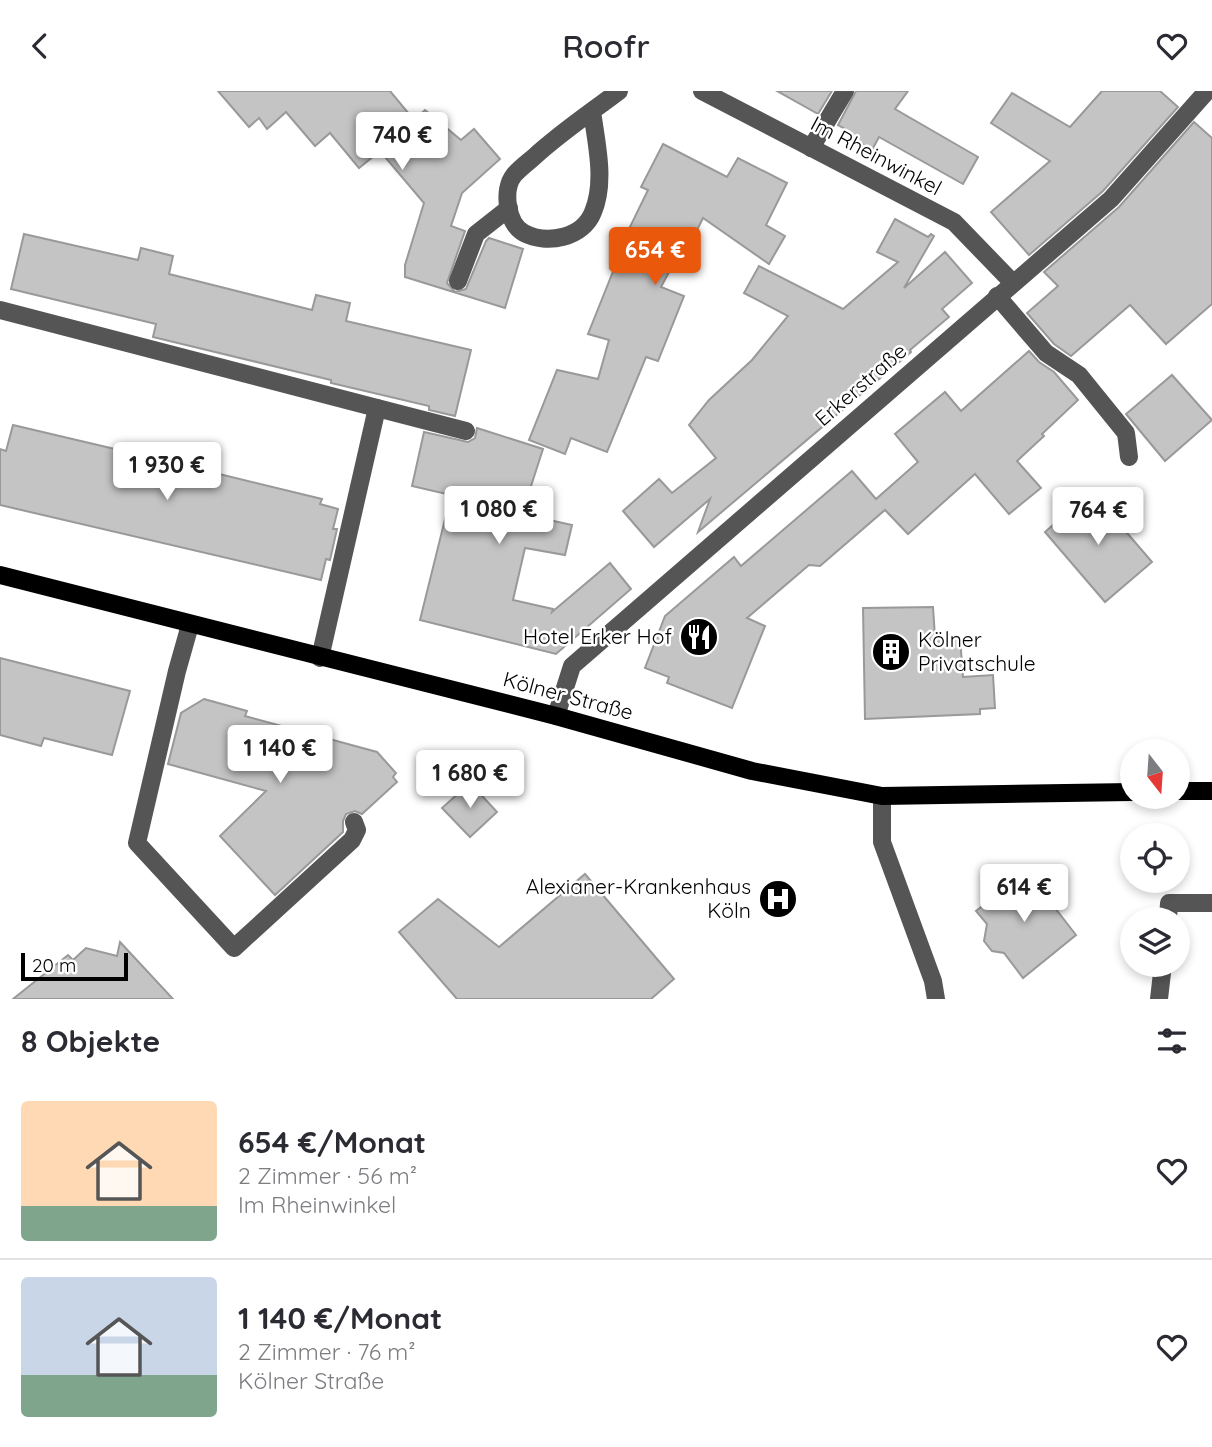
<!DOCTYPE html>
<html lang="de">
<head>
<meta charset="utf-8">
<style>
  body { margin:0; font-family:Quicksand,sans-serif; background:#f7f7f7; color:#2b2b33; height:100vh; display:flex; flex-direction:column; font-size:26px; white-space:nowrap }
  * { box-sizing:border-box; margin:0 }
  p { font-size:23px; color:#7c7c81 }
  .icon { flex:none; width:38px; height:38px; fill:none; stroke:currentColor; stroke-width:2; stroke-linecap:round; stroke-linejoin:round }
  .map { position:relative; height:908px; overflow:hidden }
  .drawer { display:flex; flex-direction:column; background:#fff; flex:1 }
  .drawer>* { flex:none }
  .needle { width:46px; rotate:163deg }
  .tools { position:absolute; left:1120px; top:648px; display:grid; gap:14px }
  .tools a { display:grid; place-items:center; width:70px; height:70px; border-radius:50%; background:#fff; box-shadow:0 4px 10px #0003; font-size:35px }
  .scale { position:absolute; left:21px; bottom:18px; width:107px; box-sizing:border-box; padding-left:7px; border:4px solid #000; border-top:0; font-size:19px; line-height:24px; white-space:nowrap; color:#000; -webkit-text-stroke:5px #fff; paint-order:stroke }
  .price { position:absolute; translate:-50% -60px; padding:0 16px; border-radius:7px; background:#fff; color:#222; font-size:23px; line-height:46px; filter:drop-shadow(0 2px 4px #0008) }
  .price::after { content:''; position:absolute; left:50%; top:42px; width:21px; height:16px; margin-left:-10px; background:inherit; clip-path:polygon(0 0,100% 0,50% 100%) }
  .price.current { background:#ea580c; color:#fff }
  ul { padding:0; list-style:none }
  li { display:flex; align-items:center; gap:21px; height:175px; padding:0 21px }
  li+li { border-top:2px solid #e1e1e2 }
  li span { display:grid; place-items:center; flex:none; width:196px; height:140px; border-radius:7px; color:#555 }
  li>.icon { margin-inline-start:auto }
  span .icon { width:84px; height:84px; fill:#fffc; stroke-width:1 }
  li b { font-size:30px }
  h2 { display:flex; justify-content:space-between; align-items:center; height:84px; padding:0 21px; font-size:30px }
  header { display:flex; justify-content:space-between; align-items:center; height:91px; padding:0 21px; background:#fff; font-size:32px; font-weight:600 }
  .map>svg:first-child { display:block }
  .building { fill:#c4c4c4; stroke:#999; stroke-width:2 }
  .lines { fill:none; stroke-linecap:round; stroke-linejoin:round }
  .minor { stroke:#555; stroke-width:18 }
  .major { stroke:#000; stroke-width:18 }
  .labels { text-anchor:middle; stroke-width:5; stroke-linejoin:round; paint-order:stroke }
  .street-label { font-size:21px; fill:#000; stroke:#fff }
  .poi-label { font-size:21px; fill:#000; stroke:#fff; text-anchor:end }
</style>
</head>
<body>
<header><svg class="icon" aria-label="back" viewBox="0 0 24 24"><path d="M15 5l-7 7 7 7"/></svg>Roofr<svg class="icon" aria-label="heart" viewBox="0 0 24 24"><path d="M12 20l-8-8c-3-5 5-10 8-4 3-6 11-1 8 4z"/></svg></header>
<div class="map">
<svg width="1212" height="908" viewBox="0 0 1212 908">
  <rect width="100%" height="100%" fill="#fff"/>
  <!-- building -->
  <g class="building">
    <path d="M218,0H390L414,29L425,19L461,49L474,38L500,68L462,102L451,135L465,140L447,192L455,201L466,198L486,150L489,147L523,158L505,217L405,186V174L424,112L380,60L359,77L330,42L315,55L286,21L267,38L259,27L249,36Z"/>
    <path d="M777,0H832L818,23Z"/>
    <path d="M856,0H908L895,18L978,66L963,93L879,46L872,59L844,41L845,38L838,34Z"/>
    <path d="M1102,0H1160L1178,16L1103,100L1029,164L991,121L1050,70L991,32L1012,2L1070,36Z"/>
    <path d="M1194,31L1212,47V213L1166,253L1130,214L1071,265L1054,253L1027,222L1058,195L1044,181L1119,116Z"/>
    <path d="M663,53L727,86L738,67L787,92L766,134L785,145L769,173L703,127L696,141L691,140L661,196L684,205L658,270L646,266L607,361L571,347L565,363L529,349L557,279L598,288L609,249L588,243L614,178L610,177L648,99L641,96Z"/>
    <path d="M895,128L928,146L931,143L934,145L904,197L945,161L972,192L942,218L949,226L910,259L911,261L698,441L710,408L654,456L623,420L659,388L672,402L716,367L689,334L709,309L752,269L788,225L744,202L759,175L843,218L898,171L877,161Z"/>
    <path d="M24,143L138,169L141,157L173,165L169,183L312,219L316,204L350,212L346,230L471,259L455,325L429,319V315L331,292V289L153,246L156,233L11,198Z"/>
    <path d="M1029,260L1039,271L1054,281L1078,309L1042,343L1044,345L1017,370L1041,397L1009,423L975,383L908,443L885,419L820,475L809,474L747,527L765,535L732,617L667,592L669,586L645,577L665,525L734,466L741,475L852,380L876,408L918,371L895,343L945,301L961,320Z"/>
    <path d="M1172,284L1212,329L1165,370L1126,323Z"/>
    <path d="M13,334L170,371L173,357L215,367L211,381L322,408L320,413L338,418L333,438H337L330,469L326,468L321,489L0,414V358L6,360Z"/>
    <path d="M477,337L543,358L522,423L572,434L565,464L525,457L513,509L553,518L552,521L610,472L631,498L556,563L420,529L451,404L412,395L424,341L468,351L475,347Z"/>
    <path d="M1091,400L1152,471L1105,511L1045,441Z"/>
    <path d="M933,516L935,546H960L963,586L993,584L995,617L980,618V623L865,628L863,517Z"/>
    <path d="M0,567L130,600L112,664L44,647L41,655L0,644Z"/>
    <path d="M204,608L247,620L245,625L377,661L396,682L393,686L397,691L362,723L355,720L346,723L343,730V741L275,804L220,745L266,700L168,673L181,622Z"/>
    <path d="M470,692L497,721L470,746L442,717Z"/>
    <path d="M1016,781H1027L1076,844L1023,887L1004,862L992,860L984,850L987,833L976,820L1002,800L1000,798L1007,785Z"/>
    <path d="M585,783L674,888L651,908H457L399,841L438,808L499,856Z"/>
    <path d="M120,851L173,908H13L68,864L73,869L86,857L117,865Z"/>
  </g>
  <g class="lines">
    <!-- minor -->
    <g class="minor">
      <path d="M702,0L954,131L1013,192"/>
      <path d="M592,20C596,51 606,90 593,121C583,147 547,154 524,142C507,133 502,99 514,84C519,78 527,72 534,66C560,42 590,22 619,0"/>
      <path d="M811,57L845,0"/>
      <path d="M458,190L476,143L509,117"/>
      <path d="M997,205L1046,262L1079,284L1126,342L1129,366"/>
      <path d="M0,219L377,317L320,567"/>
      <path d="M377,317L466,340"/>
      <path d="M190,534L177,580L137,752L234,857L352,749L357,739L354,731"/>
      <path d="M556,625L572,575L1111,108L1207,0"/>
      <path d="M882,705V751L933,890L936,908"/>
      <path d="M1168,828L1169,812H1212"/>
      <path d="M1159,908L1163,873"/>
    </g>
    <!-- major -->
    <g class="major">
      <path d="M0,484L556,625L752,680L882,705L1132,701"/>
      <path d="M1178,700H1212"/>
    </g>
  </g>
  <!-- icons -->
  <defs>
    <symbol id="restaurant-disc" viewBox="-11 -11 22 22"><circle r="9.5" fill="#000" stroke="#fff"/><path d="M-5-6h1v4h1v-4h1v4h1v-4h1v5L-1.5 .5V6h-2V.5L-5-1ZM5-6V6H3V1.5H1.5Q1.5-4 5-6Z" fill="#fff"/></symbol>
    <symbol id="building-disc" viewBox="-11 -11 22 22"><circle r="9.5" fill="#000" stroke="#fff"/><path d="M-4-6H4V6H1V3H-1V6H-4ZM-2.5-4.3h1.7v1.8h-1.7ZM.8-4.3h1.7v1.8H.8ZM-2.5-1h1.7V.8h-1.7ZM.8-1h1.7V.8H.8Z" fill="#fff"/></symbol>
    <symbol id="hospital-disc" viewBox="-11 -11 22 22"><circle r="9.5" fill="#000" stroke="#fff"/><path d="M-5-5h3v3.5h4V-5h3V5h-3V1.5h-4V5h-3Z" fill="#fff"/></symbol>
  </defs>
  <g fill-rule="evenodd">
    <use href="#restaurant-disc" x="677" y="524" width="44" height="44"/>
    <use href="#building-disc" x="869" y="539" width="44" height="44"/>
    <use href="#hospital-disc" x="756" y="786" width="44" height="44"/>
  </g>
  <g class="labels">
    <!-- street labels -->
    <g class="street-label">
      <text transform="translate(876 65) rotate(28)" y="7">Im Rheinwinkel</text>
      <text transform="translate(861 294) rotate(-41)" y="7">Erkerstraße</text>
      <text transform="translate(568 605) rotate(15)" y="7">Kölner Straße</text>
    </g>
    <!-- poi labels -->
    <g class="poi-label">
      <text x="672" y="553">Hotel Erker Hof</text>
      <text x="918" y="556" text-anchor="start">Kölner<tspan x="918" dy="24">Privatschule</tspan></text>
      <text x="751" y="803">Alexianer-Krankenhaus<tspan x="751" dy="24">Köln</tspan></text>
    </g>
  </g>
</svg>
<div class="tools">
<a><svg class="needle" viewBox="-14 -14 28 28"><path d="M0-13l5 13h-10z" fill="#e53935"/><path d="M0 13l5-13h-10z" fill="#7c7c81"/></svg></a>
<a><svg class="icon" aria-label="locate" viewBox="0 0 24 24"><circle cx="12" cy="12" r="6"/><path d="M12 2v4M12 18v4M2 12h4M18 12h4"/></svg></a>
<a><svg class="icon" aria-label="layers" viewBox="0 0 24 24"><path d="M12 4l9 5-9 5-9-5zM3 14l9 5 9-5"/></svg></a>
</div>
<div class="scale">20 m</div>
<b class="price" style="left:402px;top:81px">740 €</b>
<b class="price current" style="left:655px;top:196px">654 €</b>
<b class="price" style="left:167px;top:411px">1 930 €</b>
<b class="price" style="left:499px;top:455px">1 080 €</b>
<b class="price" style="left:1098px;top:456px">764 €</b>
<b class="price" style="left:280px;top:694px">1 140 €</b>
<b class="price" style="left:470px;top:719px">1 680 €</b>
<b class="price" style="left:1024px;top:833px">614 €</b>
</div>
<section class="drawer">
<h2>8 Objekte<svg class="icon" aria-label="filters" viewBox="0 0 24 24"><path d="M4 7h16M4 17h16"/><circle cx="9" cy="7" r="2"/><circle cx="15" cy="17" r="2"/></svg></h2>
<ul>
<li><span style="background:linear-gradient(#ffd9b3 75%,#7fa58c 0)"><svg class="icon" aria-label="home" viewBox="0 0 24 24"><path d="M3 11l9-7 9 7M6 9v11h12V9"/></svg></span><div><b>654 €/Monat</b><p>2 Zimmer · 56 m²</p><p>Im Rheinwinkel</p></div><svg class="icon" aria-label="heart" viewBox="0 0 24 24"><path d="M12 20l-8-8c-3-5 5-10 8-4 3-6 11-1 8 4z"/></svg></li>
<li><span style="background:linear-gradient(#c9d6e8 70%,#7fa58c 0)"><svg class="icon" aria-label="home" viewBox="0 0 24 24"><path d="M3 11l9-7 9 7M6 9v11h12V9"/></svg></span><div><b>1 140 €/Monat</b><p>2 Zimmer · 76 m²</p><p>Kölner Straße</p></div><svg class="icon" aria-label="heart" viewBox="0 0 24 24"><path d="M12 20l-8-8c-3-5 5-10 8-4 3-6 11-1 8 4z"/></svg></li>
</ul>
</section>
</body>
</html>
